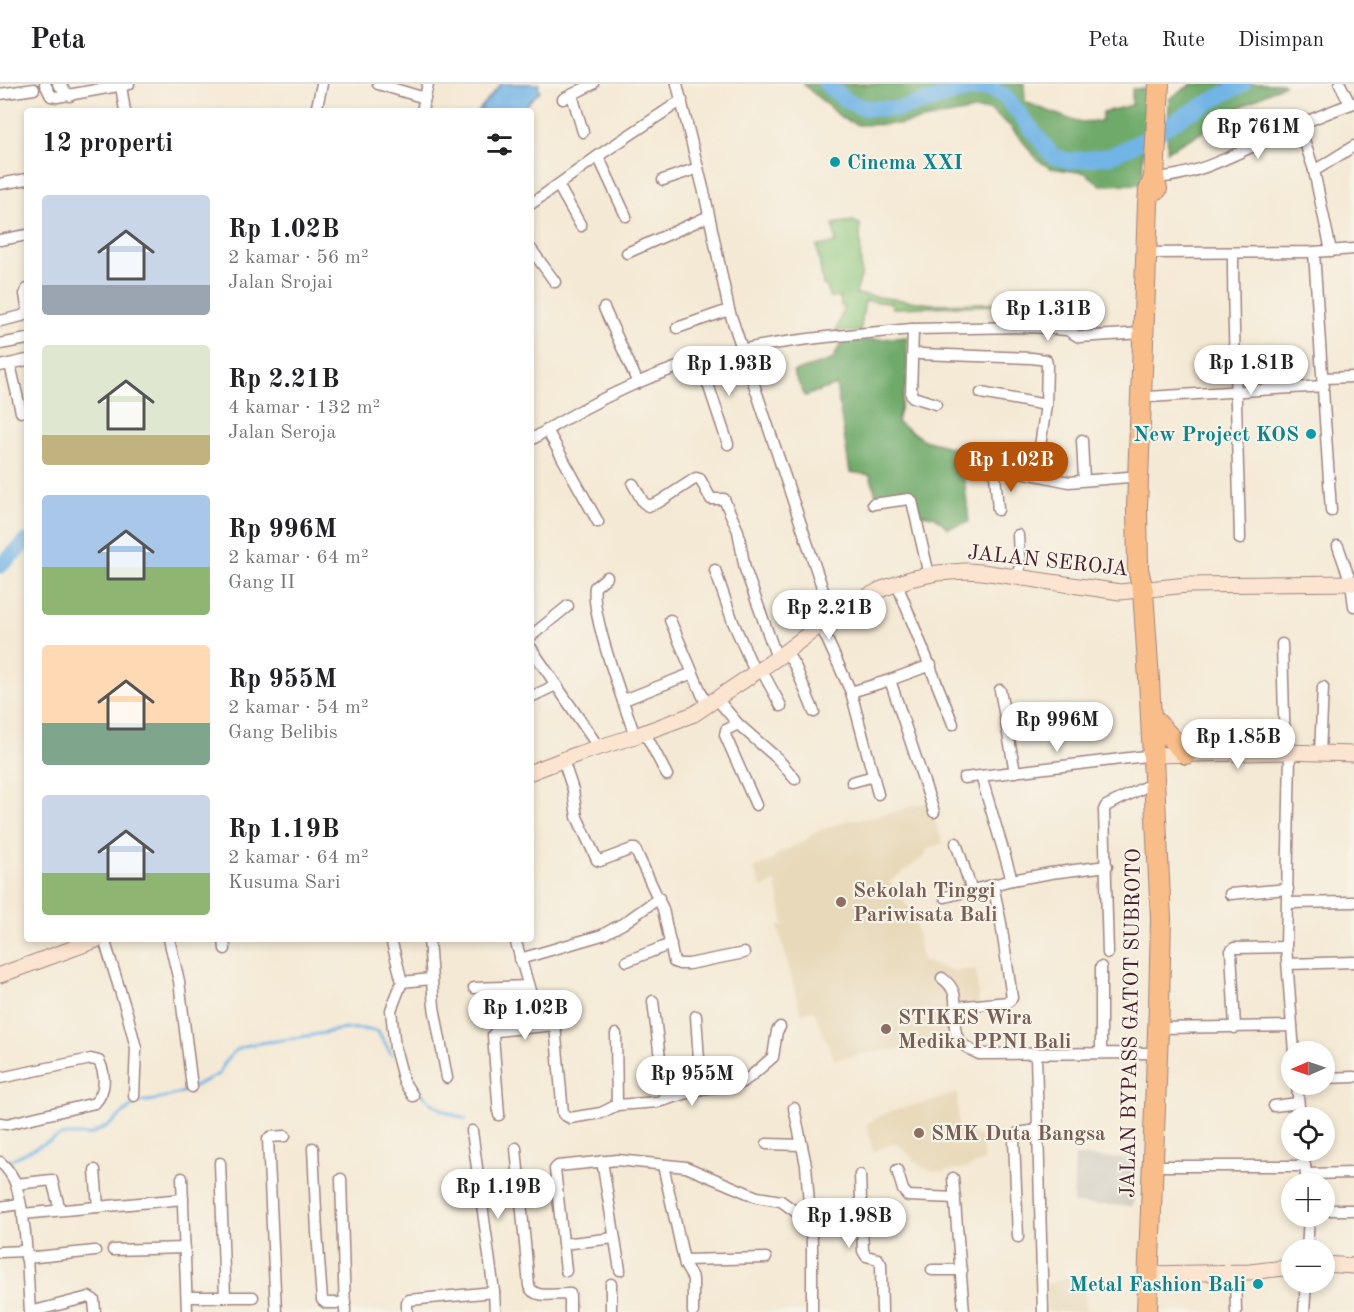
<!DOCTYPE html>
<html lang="id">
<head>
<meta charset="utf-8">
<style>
  body { margin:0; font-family:"Old Standard TT",serif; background:#f2f2f2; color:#202124; height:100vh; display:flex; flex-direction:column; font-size:22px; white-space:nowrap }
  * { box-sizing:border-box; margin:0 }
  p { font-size:20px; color:#757577 }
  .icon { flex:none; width:33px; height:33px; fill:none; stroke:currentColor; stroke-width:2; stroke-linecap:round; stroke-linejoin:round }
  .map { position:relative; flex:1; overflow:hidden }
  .side { position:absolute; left:24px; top:24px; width:510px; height:834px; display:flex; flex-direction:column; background:#fff; border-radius:6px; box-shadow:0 3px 9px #0003 }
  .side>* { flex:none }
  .needle { width:39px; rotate:268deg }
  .fabs { position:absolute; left:1281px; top:957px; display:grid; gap:12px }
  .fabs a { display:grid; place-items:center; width:54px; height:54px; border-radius:50%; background:#fff; box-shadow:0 3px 9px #0003; font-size:30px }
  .price { position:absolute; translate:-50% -51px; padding:0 14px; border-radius:21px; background:#fff; color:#222; font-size:20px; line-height:39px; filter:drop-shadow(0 2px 3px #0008) }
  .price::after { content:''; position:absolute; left:50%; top:36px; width:18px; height:14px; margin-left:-9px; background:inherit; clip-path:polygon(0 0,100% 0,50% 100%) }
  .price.active { background:#b45309; color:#fff }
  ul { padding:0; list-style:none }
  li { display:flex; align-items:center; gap:18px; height:150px; padding:0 18px }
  li span { display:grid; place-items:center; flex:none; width:168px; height:120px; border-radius:6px; color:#555 }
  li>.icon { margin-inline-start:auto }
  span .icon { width:72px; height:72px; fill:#fffc; stroke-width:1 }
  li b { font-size:26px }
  h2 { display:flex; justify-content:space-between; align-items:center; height:72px; padding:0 18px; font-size:26px }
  header { display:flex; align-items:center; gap:36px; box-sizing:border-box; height:84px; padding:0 30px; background:#fff; border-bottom:2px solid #e0e0e0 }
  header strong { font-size:28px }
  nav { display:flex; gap:33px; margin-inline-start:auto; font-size:21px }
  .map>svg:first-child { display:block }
  .built { fill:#e8d9ba }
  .industrial { fill:#c9c3b8 }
  .green { fill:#8bc57a; stroke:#6a7252; stroke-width:1.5 }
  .forest { fill:#70aa6a; stroke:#5d644a; stroke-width:1.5 }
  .water { fill:#71b4e6; stroke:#5e6a88; stroke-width:1.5 }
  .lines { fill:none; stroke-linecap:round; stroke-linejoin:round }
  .stream { stroke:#71b4e6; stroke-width:3 }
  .river { stroke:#71b4e6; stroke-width:16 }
  .street-casing { stroke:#9f8480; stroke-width:13 }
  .secondary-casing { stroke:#9f8480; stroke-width:17 }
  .highway-casing { stroke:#9f8480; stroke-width:22 }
  .street { stroke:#fff; stroke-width:10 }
  .secondary { stroke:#fce5d0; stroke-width:15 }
  .highway { stroke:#f8bd89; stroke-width:20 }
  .culture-dot { fill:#0f9aa8; stroke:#f7f3e8; stroke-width:2 }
  .education-dot { fill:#8d6e63; stroke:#f7f3e8; stroke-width:2 }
  .labels { text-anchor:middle; stroke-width:4.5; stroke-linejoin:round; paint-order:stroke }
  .culture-label { font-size:21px; font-weight:bold; fill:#0d838f; stroke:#f7f3e8; text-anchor:end }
  .street-label { font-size:21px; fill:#4a1f2b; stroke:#f7f3e8 }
  .education-label { font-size:21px; font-weight:bold; fill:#785e54; stroke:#f7f3e8; text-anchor:start }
</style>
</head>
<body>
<header>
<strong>Peta</strong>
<nav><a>Peta</a><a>Rute</a><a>Disimpan</a></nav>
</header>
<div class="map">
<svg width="1354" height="1228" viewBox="0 0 1354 1228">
  <rect width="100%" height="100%" fill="#f7f3e8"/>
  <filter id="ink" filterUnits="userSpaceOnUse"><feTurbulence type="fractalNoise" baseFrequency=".0167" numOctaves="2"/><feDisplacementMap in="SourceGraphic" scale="12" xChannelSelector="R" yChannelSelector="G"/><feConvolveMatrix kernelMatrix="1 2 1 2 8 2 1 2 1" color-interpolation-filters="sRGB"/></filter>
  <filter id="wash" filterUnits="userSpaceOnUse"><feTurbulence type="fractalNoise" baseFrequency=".008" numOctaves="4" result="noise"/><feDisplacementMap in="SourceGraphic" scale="24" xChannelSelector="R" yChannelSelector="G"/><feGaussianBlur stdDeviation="1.35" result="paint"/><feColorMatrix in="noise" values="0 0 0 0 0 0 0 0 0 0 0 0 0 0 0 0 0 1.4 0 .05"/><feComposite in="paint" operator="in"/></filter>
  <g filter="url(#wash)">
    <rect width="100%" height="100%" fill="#f4e9d4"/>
    <!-- built -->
    <g class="built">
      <path d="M928,718L943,759L927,765L925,772L889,798L914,831L922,877L954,887L976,885L979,924L951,926V960L878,967L834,976L813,925L801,930L778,843L784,841L776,798L762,804L753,784L775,775L774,772L806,756L815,748L849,736L869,734Z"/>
      <path d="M957,1009L958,1045L981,1052L984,1077L967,1084L942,1088L928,1086L920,1082L896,1058L873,1068L867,1040L890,1027L932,1017Z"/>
      <path d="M1083,1188L1086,1228H1047L1046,1201Z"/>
    </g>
    <!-- industrial -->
    <path class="industrial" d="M1075,1072L1135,1075L1133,1122L1073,1120Z"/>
    <!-- green -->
    <path class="green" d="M853,137L860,140L861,192L856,210L931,220L1037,218V220L892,224V219L865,217L860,248L836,247L844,223L841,222L840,213H829L827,203L823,201L817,162L836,159L833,140Z"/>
    <!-- forest -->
    <g class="forest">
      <path d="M803,0H1024L1025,18L1077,38L1101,37L1103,28L1132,21V5H1146L1142,100L1100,101L1086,89L1050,84L1038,76L1011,43L990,26H974L901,40L858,41L842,34Z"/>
      <path d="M1192,0H1285L1225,31L1199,50L1167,67L1169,15Z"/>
      <path d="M907,253V296L897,338L924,356L961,366L969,438L948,444L934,432L921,430L913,410L877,414L870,391L850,388L836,301L805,312L793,288L832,276L842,258Z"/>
    </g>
    <!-- water -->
    <path class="water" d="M501,0H539L538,2L540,7L520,27H478Z"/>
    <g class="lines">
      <!-- stream -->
      <g class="stream">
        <path d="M407,994C428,1017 435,1026 466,1035"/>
        <path d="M4,1079L62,1051H90L109,1041L137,1018L156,1016L180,1009L219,990C234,956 251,961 282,956C297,954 311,951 325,949C340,944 363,943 378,948L392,971"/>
      </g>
      <!-- river -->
      <g class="river">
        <path d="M826,0L847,17L864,24L898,25L969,6L989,4L1005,12L1053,72L1070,77L1110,72L1152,52L1183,32L1243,0"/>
        <path d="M0,482L27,457"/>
      </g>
    </g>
  </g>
  <g filter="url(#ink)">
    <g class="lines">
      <defs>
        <g id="street">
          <path d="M45,0L51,12L57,13L129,0"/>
          <path d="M58,0L70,12"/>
          <path d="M378,0L425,14"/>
          <path d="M677,0L705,112L729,226L824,509L827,536"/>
          <path d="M1340,0L1350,20"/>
          <path d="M121,2L125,27"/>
          <path d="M0,10L34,5"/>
          <path d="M572,11L583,48"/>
          <path d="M563,15L593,0"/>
          <path d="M316,27L322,0"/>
          <path d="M422,27L428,0"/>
          <path d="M1299,41L1314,86"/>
          <path d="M598,72L626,132"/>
          <path d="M1154,94C1195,92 1232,72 1268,55C1296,42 1325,29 1354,19"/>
          <path d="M663,96L698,84"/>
          <path d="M0,100L27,95"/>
          <path d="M558,101L581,142"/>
          <path d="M531,120L598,72L682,16"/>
          <path d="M0,156L27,151"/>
          <path d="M531,165L555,198"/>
          <path d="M1331,167L1314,87L1354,62"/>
          <path d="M1314,168L1331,427"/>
          <path d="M627,169L709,132"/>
          <path d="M1146,169L1314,168L1354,165"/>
          <path d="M1233,170C1233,265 1238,360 1240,455"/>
          <path d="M27,205L25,210L27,222"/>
          <path d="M604,224L638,299"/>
          <path d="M0,237L22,232L27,228"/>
          <path d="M677,244L729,226"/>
          <path d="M913,245L1032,243L1067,246L1079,253L1143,249"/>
          <path d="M0,260L27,255"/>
          <path d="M920,270L1032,274L1046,276L1047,281L1046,321L1036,390"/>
          <path d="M700,276L728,360"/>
          <path d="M10,280L21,328"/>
          <path d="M0,282L27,276"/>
          <path d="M1323,294L1354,293"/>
          <path d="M981,309L1046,321"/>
          <path d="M1149,313L1324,302"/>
          <path d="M547,346L598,438"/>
          <path d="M531,356C592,316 673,278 745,265C800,254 857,250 913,245L911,311L913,313L936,320"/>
          <path d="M1082,356L1084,396"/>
          <path d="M633,400L643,418L648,422L659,418L696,394L700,395L711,415H724L738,447L745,485L777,574"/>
          <path d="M873,420L909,415L912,417L929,491"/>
          <path d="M998,426L995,390L997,383L1069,398L1140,392"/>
          <path d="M1018,451L1020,493"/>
          <path d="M1338,462L1351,499L1354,522"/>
          <path d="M715,486L733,538L755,588"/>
          <path d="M607,493L595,503C590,530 625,622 635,652"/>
          <path d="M897,500L953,640"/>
          <path d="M670,536L707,622"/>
          <path d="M821,542L851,608L878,710"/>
          <path d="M531,552L568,522"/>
          <path d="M1282,560L1285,668"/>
          <path d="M531,564L599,664"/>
          <path d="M786,567L796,584L814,628"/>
          <path d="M761,585L781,622"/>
          <path d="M890,596L931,581"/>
          <path d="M1000,606L1015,688"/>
          <path d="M851,608L890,596L934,728"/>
          <path d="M531,613L556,601"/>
          <path d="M717,615L738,640L777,674L795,695"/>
          <path d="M624,616L693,589"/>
          <path d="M738,640L726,646L725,651L756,721"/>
          <path d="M645,649L667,691"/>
          <path d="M1290,669L1286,863L1294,968"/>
          <path d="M1320,670L1323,603"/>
          <path d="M563,676L573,706L577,733L597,776L600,777L632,765H635L663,825L674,878L680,880H689L744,869"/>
          <path d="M981,692L1012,796"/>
          <path d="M964,694L1154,671"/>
          <path d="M852,698L874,692"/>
          <path d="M956,759L972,807"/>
          <path d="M1230,810L1288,805"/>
          <path d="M945,813L1012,796L1051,789L1107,782"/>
          <path d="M1288,819L1354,818"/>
          <path d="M104,855L127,929L136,964L134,1012"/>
          <path d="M169,855L179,897L192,1003"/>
          <path d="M224,855L225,865"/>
          <path d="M391,855L402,898L391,926L395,964L404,998L413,1012"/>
          <path d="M429,855L434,923L447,994"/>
          <path d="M515,855L540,941"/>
          <path d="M1108,869L1104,726L1106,722L1155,698"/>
          <path d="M520,875L602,851L624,839L659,814"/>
          <path d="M627,877L671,860"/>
          <path d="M1288,880L1354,878"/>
          <path d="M1101,883V968"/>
          <path d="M942,894C967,911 947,937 959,956C964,963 972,967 979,970L1157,969"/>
          <path d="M402,898L431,895"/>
          <path d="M474,904L528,902"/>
          <path d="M653,917L665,1016"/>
          <path d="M956,923L1008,918L1012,914L1001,839L993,801"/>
          <path d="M696,932L701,1005"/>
          <path d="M1158,944L1292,942"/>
          <path d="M1235,944L1231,867L1234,864L1286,863"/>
          <path d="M616,950L617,1021"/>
          <path d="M1036,971L1043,1228"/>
          <path d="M0,994L91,975L99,977C106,991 106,1007 95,1019L7,1040L0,1039"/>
          <path d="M1324,994L1354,993"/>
          <path d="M1297,1000L1300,1034"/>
          <path d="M1274,1022L1298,1019"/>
          <path d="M794,1024L806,1081L812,1159V1228"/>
          <path d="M499,1031L493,951L496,947L555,941L563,1030L570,1034L601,1029L617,1021L658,1018L701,1005L739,1000L750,993L773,973L777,947L780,943"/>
          <path d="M472,1047L494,1208L495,1228"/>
          <path d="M767,1060L802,1061"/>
          <path d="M313,1064L317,1148L322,1216L326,1219H345"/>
          <path d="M516,1064L529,1202C534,1216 557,1209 570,1210V1228"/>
          <path d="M1303,1066L1307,1100"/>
          <path d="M602,1077L620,1186"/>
          <path d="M0,1078C7,1084 13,1092 16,1101C28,1141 27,1187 30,1228"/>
          <path d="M220,1079L225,1213"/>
          <path d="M663,1081L685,1181L693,1195V1228"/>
          <path d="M1153,1082H1305"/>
          <path d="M95,1086L98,1123"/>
          <path d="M897,1086L903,1106L908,1112L955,1114"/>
          <path d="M1306,1090L1354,1089"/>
          <path d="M860,1091L863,1167L866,1172L878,1175L881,1180L882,1228"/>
          <path d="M182,1094L187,1228"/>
          <path d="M953,1094L964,1228"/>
          <path d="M341,1095L345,1228"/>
          <path d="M16,1100L52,1096L60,1126"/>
          <path d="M0,1123L20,1120"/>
          <path d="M1324,1126H1354"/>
          <path d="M22,1130L183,1115"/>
          <path d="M1018,1153L1014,1056L1018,1049L1038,1046"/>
          <path d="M563,1160L614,1154"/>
          <path d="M113,1166L185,1164"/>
          <path d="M1307,1166L1309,1132"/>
          <path d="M0,1168L25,1167"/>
          <path d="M26,1174L95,1167"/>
          <path d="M684,1176L766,1174"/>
          <path d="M932,1186H962"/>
          <path d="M566,1187L555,1085L558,1082L617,1076L686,1083L757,1113L781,1117L811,1139"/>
          <path d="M1235,1188L1236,1228"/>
          <path d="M611,1200V1228"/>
          <path d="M187,1213H253"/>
          <path d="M30,1228L89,1213L94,1216L95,1228"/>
          <path d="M276,1228L268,1055L270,1053L285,1052"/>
          <path d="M407,1228V1218L409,1216L494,1208"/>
          <path d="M1304,1228L1306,1198"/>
        </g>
        <g id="secondary">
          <path d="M1154,671L1285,668L1354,670"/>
          <path d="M531,688L578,670L635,652L694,630L777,574L840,526L882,505L910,495L937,489L965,487L982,488L1120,508L1187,501L1354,499"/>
          <path d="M0,891L99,855"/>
          <path d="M1324,1180L1354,1182"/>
          <path d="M1148,1190L1250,1188L1292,1183"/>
        </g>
        <g id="highway">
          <path d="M1157,105L1154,94L1159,0"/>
          <path d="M1152,634L1186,670"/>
          <path d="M1147,1228L1159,921L1161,834L1149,595L1143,507L1138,485L1137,424L1148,120L1149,106L1154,94"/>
        </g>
      </defs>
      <!-- street casing -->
      <use href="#street" class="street-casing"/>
      <!-- secondary casing -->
      <use href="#secondary" class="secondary-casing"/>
      <!-- highway casing -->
      <use href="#highway" class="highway-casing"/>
      <!-- street -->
      <use href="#street" class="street"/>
      <!-- secondary -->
      <use href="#secondary" class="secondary"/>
      <!-- highway -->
      <use href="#highway" class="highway"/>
    </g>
  </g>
  <!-- markers -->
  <g class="culture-dot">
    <circle cx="835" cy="78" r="6"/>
    <circle cx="1311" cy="350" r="6"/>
    <circle cx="1258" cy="1200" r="6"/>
  </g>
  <g class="education-dot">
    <circle cx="841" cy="818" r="6"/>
    <circle cx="886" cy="945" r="6"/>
    <circle cx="919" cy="1049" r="6"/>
  </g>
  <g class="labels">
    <!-- culture labels -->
    <g class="culture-label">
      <text x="847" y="85" text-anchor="start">Cinema XXI</text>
      <text x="1299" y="357">New Project KOS</text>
      <text x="1246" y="1207">Metal Fashion Bali</text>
    </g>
    <!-- street labels -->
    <g class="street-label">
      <text transform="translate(1048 476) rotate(6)" y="7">JALAN SEROJA</text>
      <text transform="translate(1130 939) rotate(-89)" y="7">JALAN BYPASS GATOT SUBROTO</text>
    </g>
    <!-- education labels -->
    <g class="education-label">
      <text x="853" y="813">Sekolah Tinggi<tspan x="853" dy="24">Pariwisata Bali</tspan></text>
      <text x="898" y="940">STIKES Wira<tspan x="898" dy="24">Medika PPNI Bali</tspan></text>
      <text x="931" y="1056">SMK Duta Bangsa</text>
    </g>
  </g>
</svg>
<div class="fabs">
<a><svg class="needle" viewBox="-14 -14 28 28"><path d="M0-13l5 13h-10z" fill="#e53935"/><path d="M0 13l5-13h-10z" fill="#757577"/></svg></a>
<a><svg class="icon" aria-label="locate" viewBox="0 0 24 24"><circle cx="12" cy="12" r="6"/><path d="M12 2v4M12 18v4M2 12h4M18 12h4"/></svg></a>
<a>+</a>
<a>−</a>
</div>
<b class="price" style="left:1258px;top:76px">Rp 761M</b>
<b class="price" style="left:1048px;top:258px">Rp 1.31B</b>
<b class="price" style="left:1251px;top:312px">Rp 1.81B</b>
<b class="price" style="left:729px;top:313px">Rp 1.93B</b>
<b class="price active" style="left:1011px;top:409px">Rp 1.02B</b>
<b class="price" style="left:829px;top:557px">Rp 2.21B</b>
<b class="price" style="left:1057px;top:669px">Rp 996M</b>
<b class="price" style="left:1238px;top:686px">Rp 1.85B</b>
<b class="price" style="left:525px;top:957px">Rp 1.02B</b>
<b class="price" style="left:692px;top:1023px">Rp 955M</b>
<b class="price" style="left:498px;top:1136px">Rp 1.19B</b>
<b class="price" style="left:849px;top:1165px">Rp 1.98B</b>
<section class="side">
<h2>12 properti<svg class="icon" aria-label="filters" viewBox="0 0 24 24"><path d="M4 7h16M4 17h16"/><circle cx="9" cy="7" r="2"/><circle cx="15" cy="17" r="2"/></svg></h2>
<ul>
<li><span style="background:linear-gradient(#c9d6e8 75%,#9aa5b1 0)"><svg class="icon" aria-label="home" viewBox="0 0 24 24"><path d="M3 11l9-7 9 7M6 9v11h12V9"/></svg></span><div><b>Rp 1.02B</b><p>2 kamar · 56 m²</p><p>Jalan Srojai</p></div></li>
<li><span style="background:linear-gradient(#dfe7d0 75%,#c2b280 0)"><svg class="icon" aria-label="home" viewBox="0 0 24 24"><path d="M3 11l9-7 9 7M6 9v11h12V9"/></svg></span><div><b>Rp 2.21B</b><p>4 kamar · 132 m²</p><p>Jalan Seroja</p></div></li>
<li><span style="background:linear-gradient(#a9c7e8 60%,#8fb573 0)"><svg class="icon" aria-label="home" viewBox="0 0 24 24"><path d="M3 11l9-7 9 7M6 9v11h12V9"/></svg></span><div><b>Rp 996M</b><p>2 kamar · 64 m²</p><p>Gang II</p></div></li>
<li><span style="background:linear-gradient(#ffd9b3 65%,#7fa58c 0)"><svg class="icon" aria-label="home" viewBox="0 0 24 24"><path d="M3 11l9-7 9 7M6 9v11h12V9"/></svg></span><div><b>Rp 955M</b><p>2 kamar · 54 m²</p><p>Gang Belibis</p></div></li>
<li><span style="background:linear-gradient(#c9d6e8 65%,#8fb573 0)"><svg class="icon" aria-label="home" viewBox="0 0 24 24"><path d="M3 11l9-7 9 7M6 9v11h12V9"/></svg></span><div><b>Rp 1.19B</b><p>2 kamar · 64 m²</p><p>Kusuma Sari</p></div></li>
</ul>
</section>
</div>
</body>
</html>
